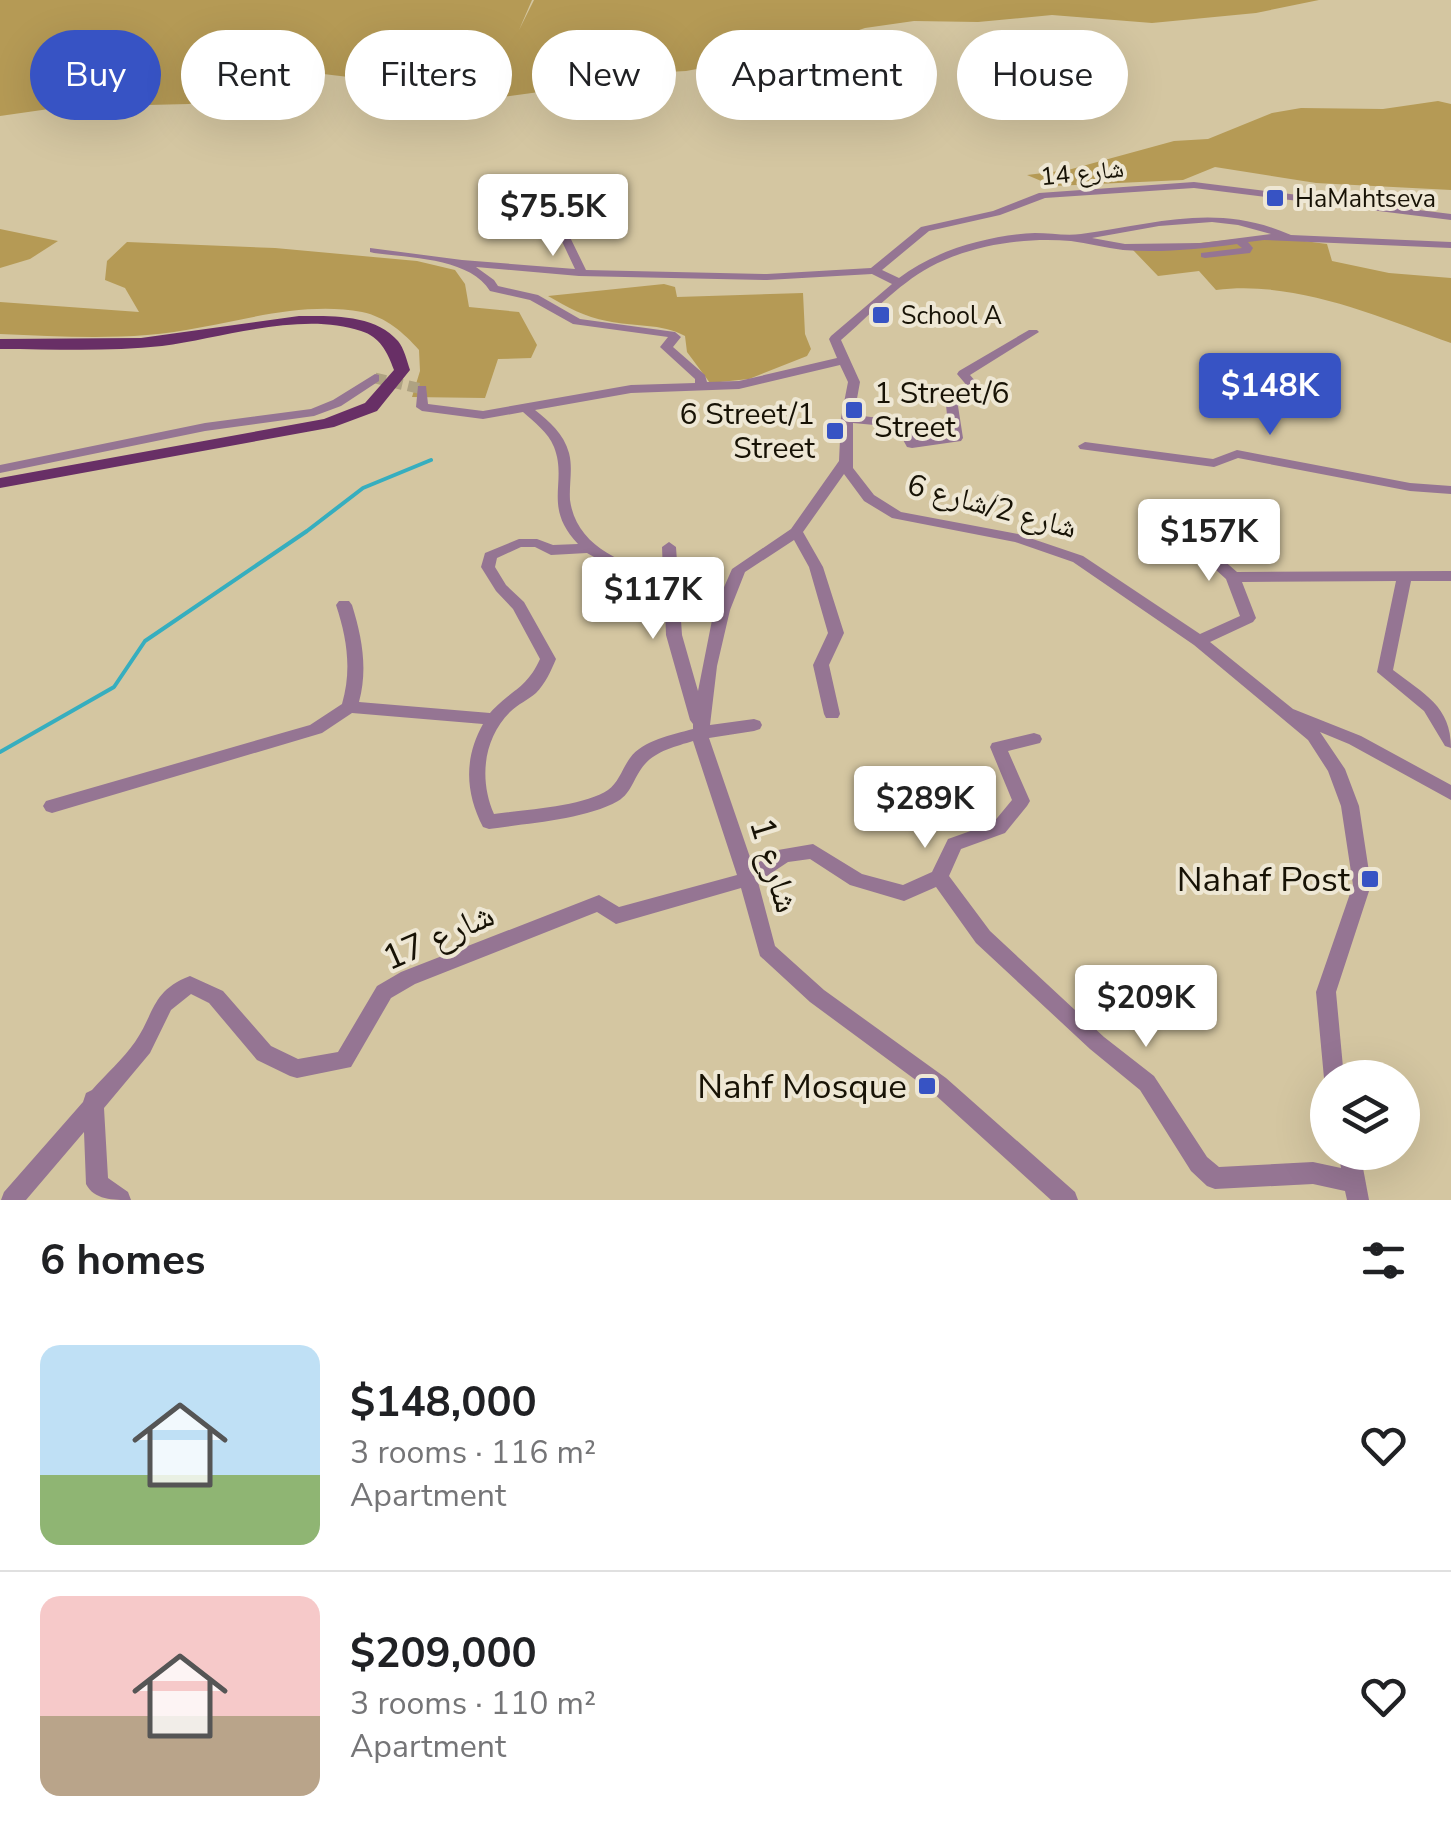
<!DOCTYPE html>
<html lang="en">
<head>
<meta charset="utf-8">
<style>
  body { margin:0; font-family:"Nunito Sans","Noto Naskh Arabic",sans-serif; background:#f2f2f2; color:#202124; height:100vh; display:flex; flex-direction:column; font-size:38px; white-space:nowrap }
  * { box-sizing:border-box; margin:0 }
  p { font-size:32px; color:#757577 }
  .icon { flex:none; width:55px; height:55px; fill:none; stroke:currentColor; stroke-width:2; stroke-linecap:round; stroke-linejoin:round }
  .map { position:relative; height:1200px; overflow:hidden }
  .drawer { display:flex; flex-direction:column; background:#fff; flex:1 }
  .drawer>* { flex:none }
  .hud { position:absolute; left:30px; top:30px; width:1392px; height:90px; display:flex; gap:20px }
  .controls { position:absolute; left:1310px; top:1060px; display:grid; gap:20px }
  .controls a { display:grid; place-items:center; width:110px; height:110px; border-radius:50%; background:#fff; box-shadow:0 10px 40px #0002; font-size:50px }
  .price { position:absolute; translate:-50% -85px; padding:0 22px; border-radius:10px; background:#fff; color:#222; font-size:32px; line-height:65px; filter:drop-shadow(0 2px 5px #0008) }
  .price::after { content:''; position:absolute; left:50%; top:60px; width:30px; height:22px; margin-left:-15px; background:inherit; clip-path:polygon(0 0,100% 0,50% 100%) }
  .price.selected { background:#3753c4; color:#fff }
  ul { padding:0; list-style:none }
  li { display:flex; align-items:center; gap:30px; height:250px; padding:0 40px }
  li+li { border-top:2px solid #e0e0e0 }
  li span { display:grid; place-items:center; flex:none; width:280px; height:200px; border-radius:20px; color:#555 }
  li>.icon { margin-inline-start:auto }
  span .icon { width:120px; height:120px; fill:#fffc; stroke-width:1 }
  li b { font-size:42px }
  h2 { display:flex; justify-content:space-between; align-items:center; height:120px; padding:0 40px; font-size:42px }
  .chip { padding:0 35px; border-radius:45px; background:#fff; box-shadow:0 10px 40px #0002; font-size:35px; line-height:90px }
  .chip.selected { background:#3753c4; color:#fff }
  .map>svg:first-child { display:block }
  .green { fill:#b59a55 }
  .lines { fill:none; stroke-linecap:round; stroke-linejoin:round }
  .stream { stroke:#36aebf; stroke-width:4 }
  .minor-tunnel { stroke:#aea282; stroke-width:11; stroke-dasharray:11 6; stroke-linecap:butt }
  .minor { fill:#957593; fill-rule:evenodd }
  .major { fill:#682f66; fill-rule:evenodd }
  .poi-dot { fill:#3753c4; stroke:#eee7d4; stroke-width:4 }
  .labels { text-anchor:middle; stroke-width:8; stroke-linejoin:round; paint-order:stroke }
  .far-street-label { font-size:25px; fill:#171205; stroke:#eee7d4 }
  .far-poi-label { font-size:25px; fill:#171205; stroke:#eee7d4; text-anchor:start }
  .poi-label { font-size:30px; fill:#171205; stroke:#eee7d4; text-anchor:start }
  .street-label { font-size:30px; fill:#171205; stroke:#eee7d4 }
  .near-street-label { font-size:35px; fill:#171205; stroke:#eee7d4 }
  .near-poi-label { font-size:35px; fill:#171205; stroke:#eee7d4; text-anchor:end }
</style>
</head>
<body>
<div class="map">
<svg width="1451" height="1200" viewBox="0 0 1451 1200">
  <rect width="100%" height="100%" fill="#d4c6a1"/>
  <!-- green -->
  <g class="green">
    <path d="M0,0H532L519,30L534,0H1319L1256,13L1152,23L1052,15L978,22L914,21L865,28L800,50L686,71L575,77L554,90L495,98L471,99L447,93L372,90L357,78L315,73L280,78L261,88L189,104L63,107L0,116Z"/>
    <path d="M1438,101L1451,104V190L1316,183L1215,167L1183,180L1053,186L1027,175L1068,170L1174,141L1208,139L1272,113L1301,108L1383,109Z"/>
    <path d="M0,229L58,241L30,259L0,268Z"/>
    <path d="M1266,236L1327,244L1332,261L1389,273L1451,278V343C1378,316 1295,280 1216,290L1199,271L1158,276L1133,250Z"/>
    <path d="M127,242L275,248L417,261L455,270L465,284L469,307L519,312L537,345L531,358L498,359L485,398L412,397L420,371L419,350C404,333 386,317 362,312C291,299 218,330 147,335C99,339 49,336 0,334V302L139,312L125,288L105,280L107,261Z"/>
    <path d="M664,284L675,287L677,297L803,293L805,334L811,349L807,356L749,379L710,383L687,352L685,336C661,323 634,327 607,321C585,317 567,307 548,296Z"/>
  </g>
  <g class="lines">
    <!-- stream -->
    <path class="stream" d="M0,752L114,687L145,641L307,531L363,488L431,460"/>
    <!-- minor-tunnel -->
    <path class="minor-tunnel" d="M375,378L422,389"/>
    <!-- minor -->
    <g class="minor">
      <path d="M1194,182L1451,214V220L1194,188L1045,198L1000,215L929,231L882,270L899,278C935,250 990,235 1035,233C1050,233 1066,236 1081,234C1157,224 1216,202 1291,235L1451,242V248L1264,240L1248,242L1253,248L1250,253L1205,258L1201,257V253L1242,248L1237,244C1200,249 1160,253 1123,250C1106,248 1087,243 1071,241C1024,237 971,245 930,267C897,285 869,316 841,340L860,382L854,415L905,421L916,440L949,435L946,405L969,388L957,374L959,371L1029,330H1037L1039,332L970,375L982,389L958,406L963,438L961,441L912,448L907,447L896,427L853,423V468L874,495L901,512L1018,534L1083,556L1200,634L1240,616L1226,579L1173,531L1171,528L1178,524L1183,525L1237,572L1451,571V581H1411L1393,670C1424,694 1451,706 1451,748L1445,746L1424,711L1377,672L1396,581L1242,582L1256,618L1253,622L1210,642L1293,709L1361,736L1451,785V800L1349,744L1320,732L1345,769L1359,806L1371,885L1336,992L1344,1078H1328V1085L1324,1078L1316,992L1353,885L1341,806L1328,771L1308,740L1194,645L1073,562L1015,542L892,518L864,501L844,474L803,532L823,567L844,633L829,665L840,714L838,718H826L824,714L813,665L828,633L809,567L794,540L745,572L730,610L717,666L710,725L754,719L760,721L762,725L760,729L754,731L709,738L753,866L778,850L813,844L862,874L903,885L932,872L948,839L993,823L1012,800L990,747L992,743L1034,733L1040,735L1042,739L1040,743L1008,751L1030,801L1027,806L1005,833L961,849L949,876L990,931L1104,1037L1154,1076L1207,1157L1219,1167L1313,1162L1341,1168L1338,1152H1360L1369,1200H1347L1345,1191L1313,1184L1215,1189L1207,1186L1191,1171L1140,1090L1090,1049L976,943L936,887L904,901L850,885L810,859L788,862L758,882L775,946L824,990L946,1078L1075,1192L1078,1200H1051L932,1092L810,1002L760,956L741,888L616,924L597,912L415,984L391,998L351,1067L297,1078L290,1076L257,1060L209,1003L191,994L171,1010L150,1053L104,1108L108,1178L128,1192L131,1200C113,1200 94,1200 86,1184L84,1132L26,1200H1L4,1192L83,1102L86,1093L92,1090C106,1074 123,1059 135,1042C155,1013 151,991 190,976L223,991L271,1046L298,1059L338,1052L377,986L401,972L599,895L619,907L737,875L693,741C677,746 656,751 645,764C634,776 632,793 618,801C584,820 528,823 489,829L483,827C465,792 464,758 483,724L352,713L322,733L52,813L46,811L43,806L46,801L310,725L342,704C352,670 347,638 336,605L339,601H349L352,605C362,637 368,669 359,702L490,713C510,690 526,690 540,659L513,609L496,591L481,567L485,553L519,539H537L553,545L578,544C542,506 568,483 554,447C548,432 534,422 523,412L483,419L422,411L416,407L418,386H426L428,404L483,411L631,385L695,383V379L660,347L668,337L573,324L530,300L490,291C470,258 410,258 374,253L370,252V248L462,260L575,269L558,233L545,223L550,220L566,229L586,270L767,274L871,268L921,227L993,211L1039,193ZM1212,222L1238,225L1271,234L1201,243L1125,244L1092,238L1159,226ZM476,267L579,276L767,280L872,274L892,284L831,336L829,339L837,358L739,381L707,382L705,375L673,347L681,337L675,332L580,319L538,295L498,286L494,280ZM840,365L848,382L841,418L839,461L791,529L732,569L714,610L698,691L682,635L676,547L669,542L662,547L663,573C623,565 576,546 570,500C569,484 573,468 569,453C564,434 549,421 535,410L631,393L739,389ZM521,547H535L551,555L587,553L615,569L664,582L666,635L690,720L693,724V729C672,735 643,740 630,758C622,769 619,782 608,790C585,806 524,810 494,814C479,780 483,739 510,712C518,704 528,700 536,693C545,684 551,671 556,659L524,602L506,585L495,567L497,558Z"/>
      <path d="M375,374L379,375V381L341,406L314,416L205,431L0,473V465L205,423L311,409L333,400Z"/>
      <path d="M1085,442L1213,459L1237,450L1410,483L1451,486V494L1410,491L1238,458L1214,467L1080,449L1078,446Z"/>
    </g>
    <!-- major -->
    <path class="major" d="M299,316C331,316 375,314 398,341C404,348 407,361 410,370L377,411L334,427L0,488V478L324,419L365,403L394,370C387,351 380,337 361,331C302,311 222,338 162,346C108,352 54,349 0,349V339L141,338Z"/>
  </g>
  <!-- markers -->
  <g class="poi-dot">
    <rect x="1265" y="188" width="20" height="20" rx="5"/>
    <rect x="871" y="305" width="20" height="20" rx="5"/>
    <rect x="844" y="400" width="20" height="20" rx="5"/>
    <rect x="825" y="421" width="20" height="20" rx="5"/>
    <rect x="1360" y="869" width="20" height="20" rx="5"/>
    <rect x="917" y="1076" width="20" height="20" rx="5"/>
  </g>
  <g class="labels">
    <!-- far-street labels -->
    <g class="far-street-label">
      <text transform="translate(1082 172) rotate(-6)" y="9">شارع 14</text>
    </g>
    <!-- far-poi labels -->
    <g class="far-poi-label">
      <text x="1295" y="207">HaMahtseva</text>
      <text x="901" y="324">School A</text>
    </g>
    <!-- poi labels -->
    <g class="poi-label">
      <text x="874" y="403">1 Street/6<tspan x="874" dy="34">Street</tspan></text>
      <text x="815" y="424" text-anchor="end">6 Street/1<tspan x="815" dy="34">Street</tspan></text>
    </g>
    <!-- street labels -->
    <g class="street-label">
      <text transform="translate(992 506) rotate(15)" y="10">شارع 2/شارع 6</text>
    </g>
    <!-- near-street labels -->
    <g class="near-street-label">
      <text transform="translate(775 865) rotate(73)" y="12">شارع 1</text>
      <text transform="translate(438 936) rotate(-24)" y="12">شارع 17</text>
    </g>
    <!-- near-poi labels -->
    <g class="near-poi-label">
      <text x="1350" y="891">Nahaf Post</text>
      <text x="907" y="1098">Nahf Mosque</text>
    </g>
  </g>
</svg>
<div class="controls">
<a><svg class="icon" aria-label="layers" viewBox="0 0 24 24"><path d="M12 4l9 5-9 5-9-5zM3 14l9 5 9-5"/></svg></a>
</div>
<b class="price" style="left:553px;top:259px">$75.5K</b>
<b class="price selected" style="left:1270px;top:438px">$148K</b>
<b class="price" style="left:1209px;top:584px">$157K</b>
<b class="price" style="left:653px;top:642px">$117K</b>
<b class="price" style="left:925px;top:851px">$289K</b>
<b class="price" style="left:1146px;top:1050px">$209K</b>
<div class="hud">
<a class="chip selected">Buy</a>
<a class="chip">Rent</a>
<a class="chip">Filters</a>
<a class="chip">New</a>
<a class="chip">Apartment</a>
<a class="chip">House</a>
</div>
</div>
<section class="drawer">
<h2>6 homes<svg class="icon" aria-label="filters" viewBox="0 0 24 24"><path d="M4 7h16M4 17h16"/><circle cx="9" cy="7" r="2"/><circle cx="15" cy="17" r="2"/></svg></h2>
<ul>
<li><span style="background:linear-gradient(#bfe0f5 65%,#8fb573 0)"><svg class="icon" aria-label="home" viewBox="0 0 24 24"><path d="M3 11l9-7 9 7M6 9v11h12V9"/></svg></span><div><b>$148,000</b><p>3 rooms · 116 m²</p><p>Apartment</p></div><svg class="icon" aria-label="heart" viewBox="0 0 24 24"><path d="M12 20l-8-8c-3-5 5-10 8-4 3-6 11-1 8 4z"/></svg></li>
<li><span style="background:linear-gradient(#f6c9c9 60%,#b9a48a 0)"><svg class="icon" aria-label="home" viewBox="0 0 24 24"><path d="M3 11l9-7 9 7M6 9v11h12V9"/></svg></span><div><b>$209,000</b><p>3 rooms · 110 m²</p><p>Apartment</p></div><svg class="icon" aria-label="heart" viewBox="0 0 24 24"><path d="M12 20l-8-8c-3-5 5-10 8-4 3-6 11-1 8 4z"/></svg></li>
</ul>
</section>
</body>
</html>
